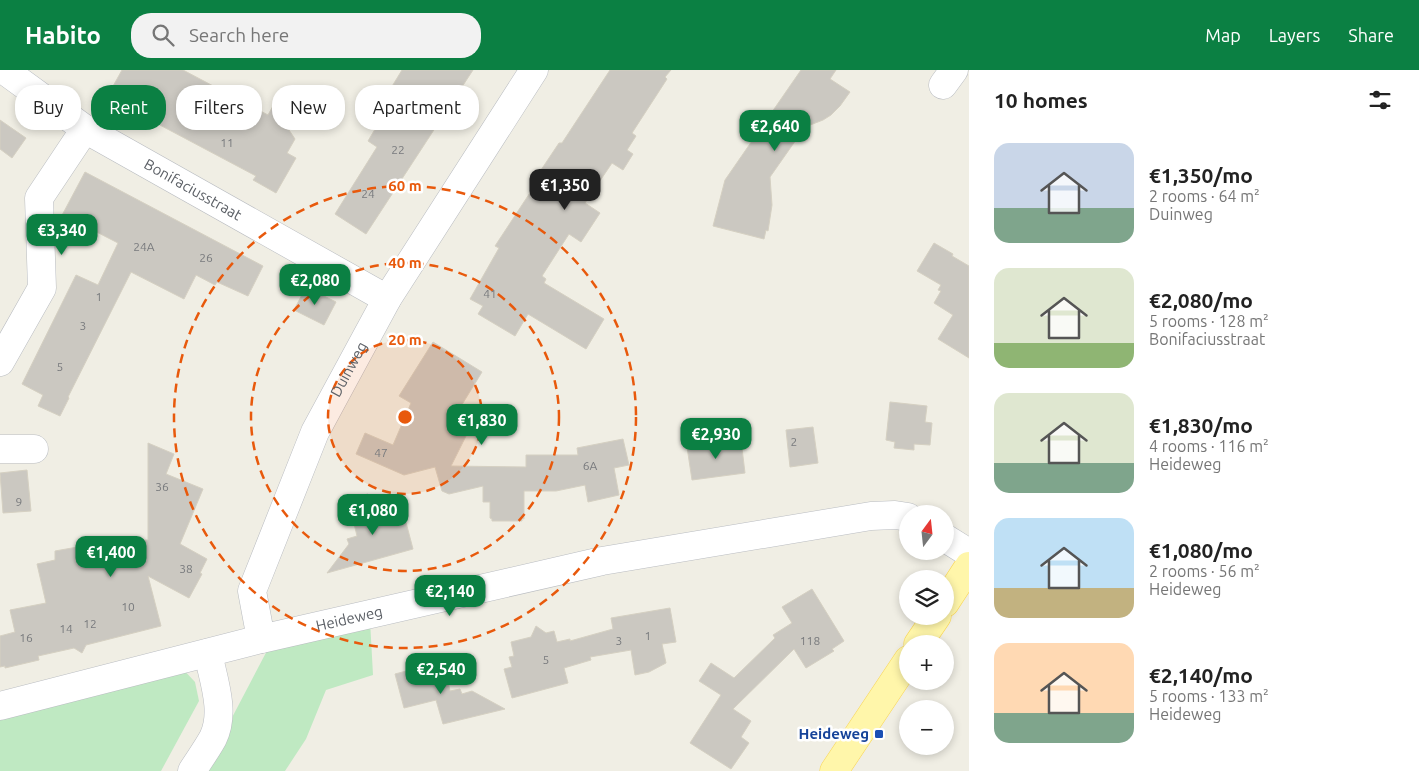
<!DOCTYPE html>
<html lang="en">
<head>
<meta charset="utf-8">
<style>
  body { margin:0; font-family:Ubuntu,sans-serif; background:#f2f2f2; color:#222; height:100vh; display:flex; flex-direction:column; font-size:19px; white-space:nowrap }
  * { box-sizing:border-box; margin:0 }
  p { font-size:16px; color:#767676 }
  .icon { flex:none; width:28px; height:28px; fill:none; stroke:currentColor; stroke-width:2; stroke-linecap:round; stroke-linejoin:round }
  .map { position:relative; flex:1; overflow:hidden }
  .panel { display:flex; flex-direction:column; background:#fff; width:450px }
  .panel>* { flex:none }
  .top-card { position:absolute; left:15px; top:15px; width:475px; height:45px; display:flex; gap:10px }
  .needle { width:32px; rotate:15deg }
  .fabs { position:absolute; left:899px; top:435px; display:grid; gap:10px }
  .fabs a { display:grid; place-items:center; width:55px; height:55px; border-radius:50%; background:#fff; box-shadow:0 2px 8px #0003; font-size:25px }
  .price { position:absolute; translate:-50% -42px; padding:0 11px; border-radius:10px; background:#0b8043; color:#fff; font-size:16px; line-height:32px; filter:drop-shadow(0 1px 2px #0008) }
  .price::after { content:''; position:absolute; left:50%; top:30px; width:15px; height:11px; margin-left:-8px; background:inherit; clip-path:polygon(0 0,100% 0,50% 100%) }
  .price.current { background:#222; color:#fff }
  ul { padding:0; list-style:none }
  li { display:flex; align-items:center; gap:15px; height:125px; padding:0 25px }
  li span { display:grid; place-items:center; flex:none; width:140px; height:100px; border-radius:15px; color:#555 }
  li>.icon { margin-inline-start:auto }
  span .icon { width:60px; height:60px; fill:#fffc; stroke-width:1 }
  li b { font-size:21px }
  h2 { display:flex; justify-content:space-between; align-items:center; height:60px; padding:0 25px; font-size:21px }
  .pill { padding:0 18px; border-radius:20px; background:#fff; box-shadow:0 2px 8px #0003; font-size:18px; line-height:45px }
  .pill.current { background:#0b8043; color:#fff }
  header { display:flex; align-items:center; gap:30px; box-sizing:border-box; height:70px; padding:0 25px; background:#0b8043; color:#fff }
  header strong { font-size:24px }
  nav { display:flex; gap:28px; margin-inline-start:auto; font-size:18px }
  .search { width:350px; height:45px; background:#f2f2f2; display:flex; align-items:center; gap:12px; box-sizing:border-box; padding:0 18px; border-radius:20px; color:#767676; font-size:19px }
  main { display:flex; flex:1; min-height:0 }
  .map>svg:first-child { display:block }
  .green { fill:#bfe9c2 }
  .building { fill:#cbc8c1; stroke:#d5d0c2 }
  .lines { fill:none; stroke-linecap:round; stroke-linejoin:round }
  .minor-casing { stroke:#b9bcc1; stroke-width:29 }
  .major-casing { stroke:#fad553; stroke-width:29 }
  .minor { stroke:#fff; stroke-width:28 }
  .major { stroke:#fff6aa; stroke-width:28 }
  .ring { fill:none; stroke:#e8590c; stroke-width:2.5; stroke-dasharray:9 6 }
  .transit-dot { fill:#1a4fb4; stroke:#fff; stroke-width:2 }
  .labels { text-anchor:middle; stroke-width:5; stroke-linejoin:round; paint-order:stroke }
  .number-label { font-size:12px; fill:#787a7d }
  .street-label { font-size:15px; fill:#5c6066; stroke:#fff }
  .transit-label { font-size:15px; font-weight:bold; fill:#164399; stroke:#fff; text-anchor:end }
  .centre { fill:#e8590c; stroke:#fff; stroke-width:2.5 }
  .ring-label { font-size:15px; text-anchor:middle; font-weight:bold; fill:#e8590c; stroke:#fff; stroke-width:5; stroke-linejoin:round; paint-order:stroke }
</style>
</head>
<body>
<header>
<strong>Habito</strong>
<div class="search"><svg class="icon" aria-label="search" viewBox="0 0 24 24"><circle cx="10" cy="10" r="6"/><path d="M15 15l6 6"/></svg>Search here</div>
<nav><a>Map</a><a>Layers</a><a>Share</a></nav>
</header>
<main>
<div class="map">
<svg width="969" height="701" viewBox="0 0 969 701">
  <rect width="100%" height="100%" fill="#f0eee4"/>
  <!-- green -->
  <g class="green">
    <path d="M370,550L373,605L326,620L306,669L285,701H204L270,575Z"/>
    <path d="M180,596L195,612L199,631L161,701H0V645Z"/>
  </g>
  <!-- building -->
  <g class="building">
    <path d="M122,0H183L268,45L273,36L295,69L287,83L296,88L276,123L253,110L256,106L107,27Z"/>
    <path d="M402,0H473L366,164L335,144L377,77L368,71L397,22L391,18Z"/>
    <path d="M610,0H671L665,7L667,9L632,63L636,66L627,80L633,84L623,100L612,93L585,133L600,143L581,172L569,164L542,206L546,209L544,213L604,249L586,279L528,244L515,266L478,244L483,236L470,229L499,178L495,176L543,103L541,100L559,73H562Z"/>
    <path d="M801,0H836L830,9L850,22L840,36L831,45L823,50L805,57L770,107L772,135L768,161L766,160L764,169L713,156L725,110Z"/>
    <path d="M0,50L26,68L12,88L0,79Z"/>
    <path d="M85,102L263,196L248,226L217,212L215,215L196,205L184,229L131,202L68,327L69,328L60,346L38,336L43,325L22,314L76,205L98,215L118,173L83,155L80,160L60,149Z"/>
    <path d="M934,173L953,184L952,186L969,196V288L938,269L953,245L934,233L941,221L938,220L941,215L917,201Z"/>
    <path d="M306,217L336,232L324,255L294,240Z"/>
    <path d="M433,272L482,302L447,359L467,364L451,396L526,397V385H578L577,378L623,369L629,395L614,398L619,425L588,432L585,415L556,421H524V449L522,448V451H492V449L490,448V432H483V416L449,424L442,421L435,397L404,405L356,384L365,363L393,375L411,333L399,326Z"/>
    <path d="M890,332L927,336L925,352L932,353L930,375L914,374V380L894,378L895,372L886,370Z"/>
    <path d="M813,357L818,393L790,397L786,360Z"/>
    <path d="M741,370L745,403L692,410L687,377Z"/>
    <path d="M148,373L174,384L166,404L203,419L180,474L207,489L200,503L202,504L189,528L148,506L161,556L86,575L82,583L74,578L38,586L39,590L5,598V596L0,597V566L15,562L10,540L46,533L37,494L55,490V481L117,470H148Z"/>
    <path d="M27,400L31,441L3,443L0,403Z"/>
    <path d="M368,424L374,449L403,441L413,479L327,503L349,474L347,469L357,466L348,429Z"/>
    <path d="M812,519L844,571L832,579L834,581L806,598L794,579L733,639L751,651L741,667L749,673L731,699L690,673L721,625L699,611L711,593L734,608L775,568L773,565L792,553L782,537Z"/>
    <path d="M670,538L676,572L662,574L666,593L649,602L635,605L631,580L590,587L591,590L564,598L568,613L512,628L504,599L512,597L509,587L514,586L511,572L531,567L536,556L546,563L554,561L557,572L570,569V571L613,559L611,548Z"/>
    <path d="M436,593L439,605L446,603L450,621L460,619L462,624L472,621L505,639L443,654L436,630L404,638L395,604Z"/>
  </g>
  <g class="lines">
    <defs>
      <g id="minor">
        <path id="s1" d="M4,0L85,59L387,229"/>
        <path d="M943,15L954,0"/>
        <path d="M0,292L42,218L39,128L85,59"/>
        <path d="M0,379H34"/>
        <path d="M945,468L969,483"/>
        <path id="s2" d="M261,569L252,521L315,362L387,229L534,0"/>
        <path id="s3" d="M0,636L261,569L602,491L871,446L895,445L908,447"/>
        <path d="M192,701C199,690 207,679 213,668C226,642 213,609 208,583"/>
      </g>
      <g id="major">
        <path d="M945,533L969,496"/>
        <path d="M918,574L937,546"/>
        <path d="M834,701L908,590"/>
      </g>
    </defs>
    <!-- minor casing -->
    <use href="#minor" class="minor-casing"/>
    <!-- major casing -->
    <use href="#major" class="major-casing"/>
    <!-- minor -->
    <use href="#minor" class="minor"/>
    <!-- major -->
    <use href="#major" class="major"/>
  </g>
  <!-- distance rings -->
  <circle cx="405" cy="347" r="77" fill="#e8590c" fill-opacity=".12"/>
  <g class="ring">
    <circle cx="405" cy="347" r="77"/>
    <circle cx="405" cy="347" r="154"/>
    <circle cx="405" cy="347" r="231"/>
  </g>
  <!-- markers -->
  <rect class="transit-dot" x="874" y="659" width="10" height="10" rx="2.5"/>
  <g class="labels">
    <!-- number labels -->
    <g class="number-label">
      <text x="227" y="77">11</text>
      <text x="398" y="84">22</text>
      <text x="368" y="128">24</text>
      <text x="144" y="181">24A</text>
      <text x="206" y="192">26</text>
      <text x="490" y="228">41</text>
      <text x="99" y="231">1</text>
      <text x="83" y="260">3</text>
      <text x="60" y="301">5</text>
      <text x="794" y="376">2</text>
      <text x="381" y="387">47</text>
      <text x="590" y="400">6A</text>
      <text x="162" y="421">36</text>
      <text x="19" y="436">9</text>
      <text x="186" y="503">38</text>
      <text x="128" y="541">10</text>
      <text x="90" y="558">12</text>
      <text x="66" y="563">14</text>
      <text x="648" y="570">1</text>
      <text x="26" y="572">16</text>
      <text x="619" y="575">3</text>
      <text x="810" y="575">118</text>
      <text x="546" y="594">5</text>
    </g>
    <!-- street labels -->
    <g class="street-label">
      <text dy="5" stroke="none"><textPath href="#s1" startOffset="224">Bonifaciusstraat</textPath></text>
      <text dy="5" stroke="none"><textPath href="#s2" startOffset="291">Duinweg</textPath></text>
      <text dy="5" stroke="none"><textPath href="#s3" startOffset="360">Heideweg</textPath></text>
    </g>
    <!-- transit labels -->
    <g class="transit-label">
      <text x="869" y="669">Heideweg</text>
    </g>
  </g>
  <circle cx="405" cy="347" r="8" class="centre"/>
  <g class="ring-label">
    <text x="405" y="121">60 m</text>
    <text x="405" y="198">40 m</text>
    <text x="405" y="275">20 m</text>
  </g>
</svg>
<div class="fabs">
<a><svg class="needle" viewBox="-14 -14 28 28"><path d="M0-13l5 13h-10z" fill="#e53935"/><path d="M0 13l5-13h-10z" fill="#767676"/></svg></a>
<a><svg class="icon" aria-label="layers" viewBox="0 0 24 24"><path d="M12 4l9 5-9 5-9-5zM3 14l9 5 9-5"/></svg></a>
<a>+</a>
<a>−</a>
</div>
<b class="price" style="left:775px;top:82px">€2,640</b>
<b class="price current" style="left:565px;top:141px">€1,350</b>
<b class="price" style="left:62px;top:186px">€3,340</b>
<b class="price" style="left:315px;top:236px">€2,080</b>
<b class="price" style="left:482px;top:376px">€1,830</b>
<b class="price" style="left:716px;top:390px">€2,930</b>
<b class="price" style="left:373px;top:466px">€1,080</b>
<b class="price" style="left:111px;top:508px">€1,400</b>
<b class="price" style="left:450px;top:547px">€2,140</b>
<b class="price" style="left:441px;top:625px">€2,540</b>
<div class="top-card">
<a class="pill">Buy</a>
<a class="pill current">Rent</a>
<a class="pill">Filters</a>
<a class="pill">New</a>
<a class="pill">Apartment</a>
</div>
</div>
<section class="panel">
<h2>10 homes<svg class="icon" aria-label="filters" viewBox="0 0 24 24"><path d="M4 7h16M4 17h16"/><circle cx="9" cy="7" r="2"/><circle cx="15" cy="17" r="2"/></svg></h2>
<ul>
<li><span style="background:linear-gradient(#c9d6e8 65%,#7fa58c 0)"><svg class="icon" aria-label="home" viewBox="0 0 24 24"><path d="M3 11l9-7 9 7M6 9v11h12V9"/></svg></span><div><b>€1,350/mo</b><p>2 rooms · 64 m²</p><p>Duinweg</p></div></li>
<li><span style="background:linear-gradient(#dfe7d0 75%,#8fb573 0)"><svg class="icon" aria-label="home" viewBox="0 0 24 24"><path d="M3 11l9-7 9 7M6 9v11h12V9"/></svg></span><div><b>€2,080/mo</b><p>5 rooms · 128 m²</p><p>Bonifaciusstraat</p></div></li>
<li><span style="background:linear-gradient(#dfe7d0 70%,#7fa58c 0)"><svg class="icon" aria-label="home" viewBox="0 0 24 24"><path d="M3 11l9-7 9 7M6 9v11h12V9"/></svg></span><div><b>€1,830/mo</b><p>4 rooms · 116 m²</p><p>Heideweg</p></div></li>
<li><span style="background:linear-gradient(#bfe0f5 70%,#c2b280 0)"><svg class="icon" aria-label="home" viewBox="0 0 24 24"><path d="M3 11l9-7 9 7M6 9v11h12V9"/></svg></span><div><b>€1,080/mo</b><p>2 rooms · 56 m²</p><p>Heideweg</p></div></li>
<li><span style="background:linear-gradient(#ffd9b3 70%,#7fa58c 0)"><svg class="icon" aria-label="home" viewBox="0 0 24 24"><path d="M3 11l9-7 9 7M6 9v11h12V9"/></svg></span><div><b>€2,140/mo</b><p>5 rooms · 133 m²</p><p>Heideweg</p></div></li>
</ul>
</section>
</main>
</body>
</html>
